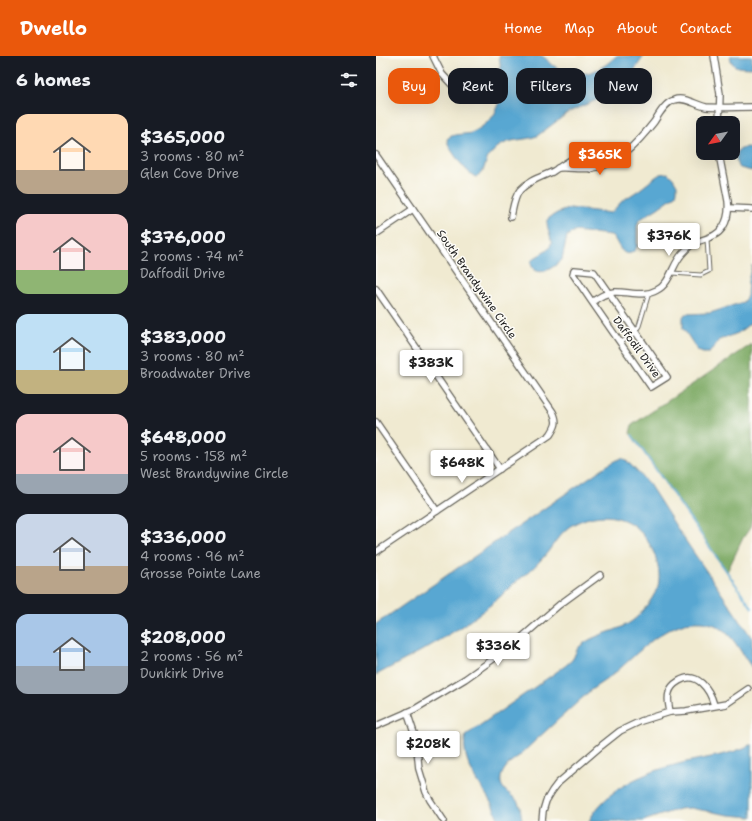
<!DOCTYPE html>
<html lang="en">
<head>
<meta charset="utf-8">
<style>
  body { margin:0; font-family:"Shantell Sans",sans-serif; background:#20242c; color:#f1f3f6; height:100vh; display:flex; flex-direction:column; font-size:15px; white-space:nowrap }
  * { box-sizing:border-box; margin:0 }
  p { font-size:13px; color:#9ea1a6 }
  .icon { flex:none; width:22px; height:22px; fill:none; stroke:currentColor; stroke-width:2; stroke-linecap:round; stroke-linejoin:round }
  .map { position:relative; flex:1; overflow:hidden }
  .drawer { display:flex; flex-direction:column; background:#171b24; width:376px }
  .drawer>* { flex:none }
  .banner { position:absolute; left:12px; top:12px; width:304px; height:36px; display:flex; gap:8px }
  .needle { width:26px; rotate:237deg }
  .controls { position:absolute; left:320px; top:60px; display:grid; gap:8px }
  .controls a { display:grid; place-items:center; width:44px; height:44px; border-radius:8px; background:#171b24; box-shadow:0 4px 16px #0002; font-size:20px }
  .price { position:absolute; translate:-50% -34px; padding:0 9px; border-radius:4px; background:#fff; color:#222; font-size:13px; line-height:26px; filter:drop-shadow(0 1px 2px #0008) }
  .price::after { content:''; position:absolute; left:50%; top:24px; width:12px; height:9px; margin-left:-6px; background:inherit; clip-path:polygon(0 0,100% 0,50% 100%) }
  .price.selected { background:#ea580c; color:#fff }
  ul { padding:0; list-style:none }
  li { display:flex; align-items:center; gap:12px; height:100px; padding:0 16px }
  li span { display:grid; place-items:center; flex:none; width:112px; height:80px; border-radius:12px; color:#555 }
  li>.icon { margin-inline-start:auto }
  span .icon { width:48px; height:48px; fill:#fffc; stroke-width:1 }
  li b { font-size:17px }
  h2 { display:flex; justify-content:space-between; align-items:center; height:48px; padding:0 16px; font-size:17px }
  .tag { padding:0 14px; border-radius:12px; background:#171b24; box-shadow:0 4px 16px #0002; font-size:14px; line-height:36px }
  .tag.selected { background:#ea580c; color:#fff }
  header { display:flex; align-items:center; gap:24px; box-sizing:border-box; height:56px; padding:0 20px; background:#ea580c; color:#fff }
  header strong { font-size:19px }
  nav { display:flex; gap:22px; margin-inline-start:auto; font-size:14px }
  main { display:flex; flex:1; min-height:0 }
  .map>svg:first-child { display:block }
  .forest { fill:#79a760; stroke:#4a623e }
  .water { fill:#58a7d2; stroke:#3a6277 }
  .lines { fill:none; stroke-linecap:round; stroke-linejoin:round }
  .stream { stroke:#58a7d2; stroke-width:2 }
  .lane-casing { stroke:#66645b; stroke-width:5 }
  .street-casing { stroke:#66645b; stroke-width:8 }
  .lane { stroke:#fff; stroke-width:3 }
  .street { stroke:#fff; stroke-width:5.5 }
  .labels { text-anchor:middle; stroke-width:3; stroke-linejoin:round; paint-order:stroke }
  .street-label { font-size:11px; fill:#1c1c1c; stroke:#fdfcf7 }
</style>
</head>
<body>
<header>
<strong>Dwello</strong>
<nav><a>Home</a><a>Map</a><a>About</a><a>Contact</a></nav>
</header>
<main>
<section class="drawer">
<h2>6 homes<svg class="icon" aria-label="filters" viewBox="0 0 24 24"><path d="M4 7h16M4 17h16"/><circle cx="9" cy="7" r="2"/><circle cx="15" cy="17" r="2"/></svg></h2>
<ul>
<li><span style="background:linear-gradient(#ffd9b3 70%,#b9a48a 0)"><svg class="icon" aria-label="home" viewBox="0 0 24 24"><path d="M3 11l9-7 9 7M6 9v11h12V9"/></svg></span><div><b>$365,000</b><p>3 rooms · 80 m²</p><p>Glen Cove Drive</p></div></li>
<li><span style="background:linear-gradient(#f6c9c9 70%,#8fb573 0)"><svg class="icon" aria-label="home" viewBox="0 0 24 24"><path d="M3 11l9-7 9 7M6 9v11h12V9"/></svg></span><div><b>$376,000</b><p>2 rooms · 74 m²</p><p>Daffodil Drive</p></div></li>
<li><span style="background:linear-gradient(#bfe0f5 70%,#c2b280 0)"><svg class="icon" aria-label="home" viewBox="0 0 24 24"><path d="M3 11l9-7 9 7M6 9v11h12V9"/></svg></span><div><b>$383,000</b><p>3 rooms · 80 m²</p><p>Broadwater Drive</p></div></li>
<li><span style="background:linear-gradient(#f6c9c9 75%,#9aa5b1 0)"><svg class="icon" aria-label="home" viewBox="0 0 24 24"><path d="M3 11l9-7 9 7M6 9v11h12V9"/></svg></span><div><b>$648,000</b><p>5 rooms · 158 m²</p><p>West Brandywine Circle</p></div></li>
<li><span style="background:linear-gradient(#c9d6e8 65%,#b9a48a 0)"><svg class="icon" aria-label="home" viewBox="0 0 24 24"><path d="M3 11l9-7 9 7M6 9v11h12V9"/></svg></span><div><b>$336,000</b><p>4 rooms · 96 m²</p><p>Grosse Pointe Lane</p></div></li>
<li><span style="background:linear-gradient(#a9c7e8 65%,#9aa5b1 0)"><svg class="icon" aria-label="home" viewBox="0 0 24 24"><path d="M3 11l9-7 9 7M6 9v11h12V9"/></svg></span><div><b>$208,000</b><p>2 rooms · 56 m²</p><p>Dunkirk Drive</p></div></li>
</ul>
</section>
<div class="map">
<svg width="376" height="765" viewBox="0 0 376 765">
  <rect width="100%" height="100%" fill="#fdfcf7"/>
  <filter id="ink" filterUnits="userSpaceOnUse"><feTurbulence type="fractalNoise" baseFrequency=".025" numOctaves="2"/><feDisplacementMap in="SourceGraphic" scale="8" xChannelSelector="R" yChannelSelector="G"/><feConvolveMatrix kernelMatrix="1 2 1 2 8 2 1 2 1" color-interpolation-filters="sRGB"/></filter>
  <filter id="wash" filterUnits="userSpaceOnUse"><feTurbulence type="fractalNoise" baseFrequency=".012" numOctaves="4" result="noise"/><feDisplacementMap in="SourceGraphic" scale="16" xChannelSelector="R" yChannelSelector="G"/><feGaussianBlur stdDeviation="0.9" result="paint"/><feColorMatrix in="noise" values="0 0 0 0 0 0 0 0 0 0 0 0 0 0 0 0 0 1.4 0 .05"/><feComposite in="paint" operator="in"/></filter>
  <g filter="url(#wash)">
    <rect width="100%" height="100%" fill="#f0ead1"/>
    <!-- forest -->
    <path class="forest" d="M376,288V462L374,472L367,482L351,516L254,377L256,369Z"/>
    <!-- water -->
    <g class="water">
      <path d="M123,0C130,0 163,0 166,0C170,2 174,7 178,10C201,24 222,18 240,0H268L257,16L253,35L245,39H233L225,42L193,56L161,80C148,85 134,82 122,91C119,94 115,97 113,100C108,107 109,118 100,121C92,119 71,92 71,83C77,77 87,79 95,77C102,74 107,70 113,65C130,47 126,22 123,0Z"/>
      <path d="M354,0H376V12C365,11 356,14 354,0Z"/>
      <path d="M370,91L376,92V115L364,112C359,108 359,101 361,95Z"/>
      <path d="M292,117L297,122L301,129V135L300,139L282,152L263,164L261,170V190C260,193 259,195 255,197C244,201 242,184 235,179L198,175L191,180L186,204C180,209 166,221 158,213C155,210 155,208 156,204C162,198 177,195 175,184C174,178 171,173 171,167L173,162L181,157L194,152L235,157L246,145L263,134L281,120L285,118Z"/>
      <path d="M376,209V266L362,277L343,284L336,294L333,297H327L322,295L307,272V261L309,258L334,257L367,246L371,240L372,224Z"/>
      <path d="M245,402L250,404L273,428L305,478L376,582V612C365,597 355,574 336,568C326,565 313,565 303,569C278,578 259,600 240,616C232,623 223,628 215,634C191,656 166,678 143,700C133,706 118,721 128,733C132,738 139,741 142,746C145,752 145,759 146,765H123C120,758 118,751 114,745C103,726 83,702 90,679L189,610C191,608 194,606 196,604C199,600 200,594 203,591C216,579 235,577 250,569C257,565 263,560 268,553C273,547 279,539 282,530C287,509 274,482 257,469C239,457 218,458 200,467C183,474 176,494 163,506C158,512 151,517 145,522C138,527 131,534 125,540C87,574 44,596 0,619V568L230,410Z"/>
      <path d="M376,688V761L353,759L314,752L303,753L267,765H213C231,731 270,716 306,707C330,701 353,700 376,688Z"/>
    </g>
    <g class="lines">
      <!-- stream -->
      <path class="stream" d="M256,379L376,552"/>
    </g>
  </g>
  <g filter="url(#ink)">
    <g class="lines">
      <defs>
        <g id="lane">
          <path d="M296,217L325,219L333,215L331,183"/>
          <path d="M244,287L258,278L263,270L273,237"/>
        </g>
        <g id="street">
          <path d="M57,0L66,18L77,30"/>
          <path d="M338,0L344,38L343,67"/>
          <path d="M212,98L215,113"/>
          <path d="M0,99L177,356C182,366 180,370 174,379L0,496"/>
          <path d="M182,112C194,111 205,114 216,112C241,110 263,85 278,66C283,58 289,47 298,44C308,40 320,49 330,51C345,52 361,51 376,51"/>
          <path d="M353,152L376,153"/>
          <path d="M135,161C137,152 138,141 144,134C152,125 165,121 176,116C183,112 190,106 197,103C216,95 235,93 254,92"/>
          <path d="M0,178L37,153"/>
          <path d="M0,233L124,413"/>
          <path d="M216,246L197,218L198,214L218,216L291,321L275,331L216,246C223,241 229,237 238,236C252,235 267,242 281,234C295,227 296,208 307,197C310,194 314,189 318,187C329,182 340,182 347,171C352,163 353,154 352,145L343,98"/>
          <path d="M0,366L61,455"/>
          <path d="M31,656L40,683L43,713L50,736L54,744L68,765"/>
          <path d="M294,656C293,650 291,643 293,637C294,632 298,628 303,625C321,614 334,634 338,649"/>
          <path d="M0,670L39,653L89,623L137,589L183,549L224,519"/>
          <path d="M166,765L167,755L170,745L176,735L182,727L225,690L244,675L265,665L294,656L310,655L350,648L372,633"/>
        </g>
      </defs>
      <!-- lane casing -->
      <use href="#lane" class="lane-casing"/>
      <!-- street casing -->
      <use href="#street" class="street-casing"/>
      <!-- lane -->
      <use href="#lane" class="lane"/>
      <!-- street -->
      <use href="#street" class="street"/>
    </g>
  </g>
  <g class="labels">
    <!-- street labels -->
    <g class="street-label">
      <text transform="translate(101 228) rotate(55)" y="4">South Brandywine Circle</text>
      <text transform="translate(261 291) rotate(54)" y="4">Daffodil Drive</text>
    </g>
  </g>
</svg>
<div class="controls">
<a><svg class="needle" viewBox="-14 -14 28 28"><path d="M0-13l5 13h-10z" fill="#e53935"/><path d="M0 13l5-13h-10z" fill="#9ea1a6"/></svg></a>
</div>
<b class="price selected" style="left:224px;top:120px">$365K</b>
<b class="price" style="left:293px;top:201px">$376K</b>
<b class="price" style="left:55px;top:328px">$383K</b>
<b class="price" style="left:86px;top:428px">$648K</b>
<b class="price" style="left:122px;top:611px">$336K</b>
<b class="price" style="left:52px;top:709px">$208K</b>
<div class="banner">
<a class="tag selected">Buy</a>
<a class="tag">Rent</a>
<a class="tag">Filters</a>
<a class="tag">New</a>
</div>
</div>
</main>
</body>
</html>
